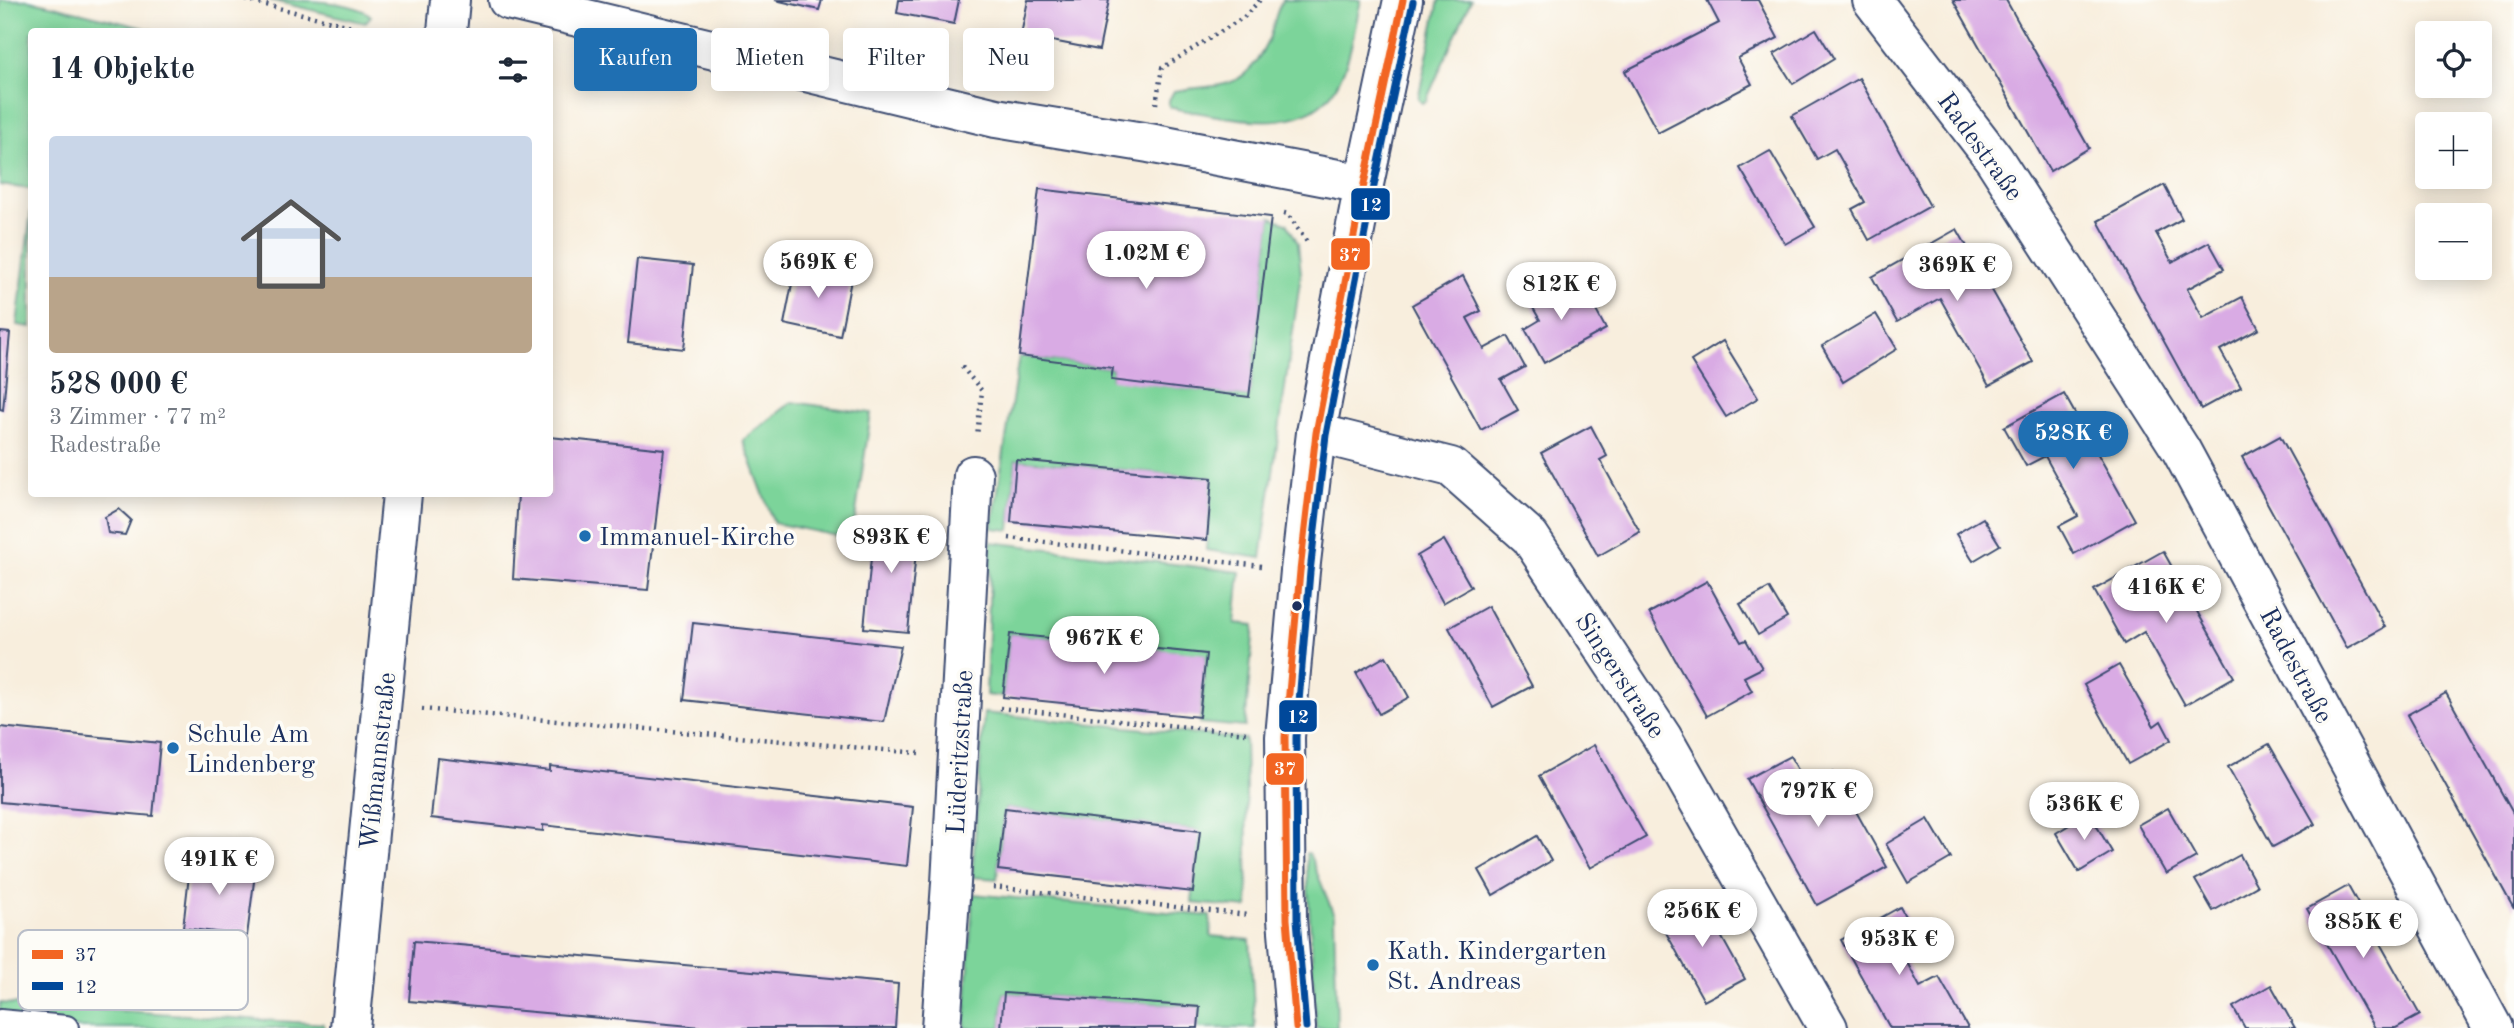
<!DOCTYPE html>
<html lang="de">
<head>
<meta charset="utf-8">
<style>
  body { margin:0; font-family:"Old Standard TT",serif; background:#f2f2f3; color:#1f2937; height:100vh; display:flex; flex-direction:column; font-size:26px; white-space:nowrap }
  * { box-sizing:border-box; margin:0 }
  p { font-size:23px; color:#747a83 }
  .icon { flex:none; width:38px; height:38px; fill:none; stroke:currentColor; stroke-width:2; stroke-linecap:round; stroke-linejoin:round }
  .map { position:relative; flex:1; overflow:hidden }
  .details { position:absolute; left:28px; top:28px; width:525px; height:469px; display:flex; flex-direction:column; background:#fff; border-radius:7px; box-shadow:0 4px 18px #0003 }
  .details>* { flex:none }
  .hud { position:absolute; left:574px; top:28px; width:665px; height:63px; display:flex; gap:14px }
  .fabs { position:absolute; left:2415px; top:21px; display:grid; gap:14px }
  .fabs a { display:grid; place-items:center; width:77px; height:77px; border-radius:7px; background:#fff; box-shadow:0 4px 18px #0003; font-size:35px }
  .price { position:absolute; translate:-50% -60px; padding:0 16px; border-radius:24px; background:#fff; color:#222; font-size:23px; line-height:46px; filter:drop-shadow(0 2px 4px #0008) }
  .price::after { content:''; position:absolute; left:50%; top:42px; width:21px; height:16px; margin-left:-10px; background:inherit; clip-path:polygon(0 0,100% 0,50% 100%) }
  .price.selected { background:#1f6fb2; color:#fff }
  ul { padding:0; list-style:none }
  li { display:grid; align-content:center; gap:14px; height:371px; padding:0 21px }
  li+li { border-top:2px solid #e0e1e3 }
  li span { display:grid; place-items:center; height:217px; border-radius:7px; color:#555 }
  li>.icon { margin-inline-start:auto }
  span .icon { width:126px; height:126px; fill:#fffc; stroke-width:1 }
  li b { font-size:30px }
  h2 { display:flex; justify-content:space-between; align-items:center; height:84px; padding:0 21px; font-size:30px }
  .tag { padding:0 24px; border-radius:7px; background:#fff; box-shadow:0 4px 18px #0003; font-size:24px; line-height:63px }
  .tag.selected { background:#1f6fb2; color:#fff }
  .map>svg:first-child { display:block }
  .green { fill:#7cd49a; stroke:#4c827c; stroke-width:2 }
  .building { fill:#d9abe4 }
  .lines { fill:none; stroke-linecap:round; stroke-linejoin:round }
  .service-casing { stroke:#3c4c71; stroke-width:28 }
  .minor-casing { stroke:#3c4c71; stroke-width:42 }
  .tertiary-casing { stroke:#3c4c71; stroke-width:42 }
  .secondary-casing { stroke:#3c4c71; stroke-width:42 }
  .path { stroke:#3c4c71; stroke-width:4.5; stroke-dasharray:2 5; stroke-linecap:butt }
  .service { stroke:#fff; stroke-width:24 }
  .minor { stroke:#fff; stroke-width:38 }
  .tertiary { stroke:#fff; stroke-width:38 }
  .secondary { stroke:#fff; stroke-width:38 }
  .bus-1-casing { stroke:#fdfcf7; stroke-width:12 }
  .bus-2-casing { stroke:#fdfcf7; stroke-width:12 }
  .bus-1 { stroke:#f26522; stroke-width:7 }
  .bus-2 { stroke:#00489a; stroke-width:7 }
  .poi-dot { fill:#1f6fb2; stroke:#fdfcf7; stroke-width:2.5 }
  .bus-dot { fill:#1b2f5e; stroke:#fdfcf7; stroke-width:2.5 }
  .labels { text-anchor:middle; stroke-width:7; stroke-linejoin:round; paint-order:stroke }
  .street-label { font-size:26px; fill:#1b2f5e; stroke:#fdfcf7 }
  .poi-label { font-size:26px; fill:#1b2f5e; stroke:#fdfcf7; text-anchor:start }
  .key { fill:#fdfcf7; stroke:#b9bec9; stroke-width:2 }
  .key-label { font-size:19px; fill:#1b2f5e }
  .line-badge { stroke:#fdfcf7; stroke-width:2.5 }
  .badge-label { font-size:19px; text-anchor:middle; font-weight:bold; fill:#fff }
</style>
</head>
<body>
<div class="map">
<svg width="2514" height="1028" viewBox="0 0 2514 1028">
  <rect width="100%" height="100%" fill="#fdfcf7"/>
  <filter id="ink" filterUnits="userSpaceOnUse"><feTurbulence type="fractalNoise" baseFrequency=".0143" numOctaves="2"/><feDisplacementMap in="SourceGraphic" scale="14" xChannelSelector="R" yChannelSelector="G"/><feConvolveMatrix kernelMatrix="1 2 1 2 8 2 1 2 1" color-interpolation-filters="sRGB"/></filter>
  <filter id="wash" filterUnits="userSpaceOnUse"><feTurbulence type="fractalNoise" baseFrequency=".00686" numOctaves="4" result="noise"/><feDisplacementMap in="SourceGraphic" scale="28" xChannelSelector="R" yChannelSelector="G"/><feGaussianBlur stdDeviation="1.57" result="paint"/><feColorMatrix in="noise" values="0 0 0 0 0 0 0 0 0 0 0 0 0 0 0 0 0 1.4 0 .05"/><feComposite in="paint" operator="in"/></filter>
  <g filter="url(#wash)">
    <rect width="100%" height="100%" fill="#f8eedd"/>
    <!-- green -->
    <g class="green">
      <path d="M0,0H29L156,31L32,32L31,189L0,185Z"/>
      <path d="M270,0C296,0 355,0 371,16L365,23Z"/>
      <path d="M1283,0H1361C1354,29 1351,62 1335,88C1309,130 1253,122 1211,115C1197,112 1183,111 1169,107V100L1174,91C1222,83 1243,93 1268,41C1274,28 1275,11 1283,0Z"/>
      <path d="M1439,0H1471L1426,101L1422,103L1418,99Z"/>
      <path d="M31,211V327L17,325Z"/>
      <path d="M1271,217L1287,223L1298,243L1301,274L1261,558L1206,550L1211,478L1016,460L1010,530L992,528L1019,356L1113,368L1111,379L1249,397Z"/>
      <path d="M792,402L871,413L852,539L774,523L743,440Z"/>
      <path d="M991,542L1240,572L1235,623L1254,625L1245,727L1200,723L1206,655L1010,634L1003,697L986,695Z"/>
      <path d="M984,713L1245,739L1248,908L1192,903L1199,831L1005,808L997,879L972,877Z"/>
      <path d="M1306,853H1309L1334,915L1337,1028H1316Z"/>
      <path d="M973,894L1210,916L1211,936L1250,940L1255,1028H1198L1199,1007L1004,993L1001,1028H965Z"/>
      <path d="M0,1003L324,1024V1028H0Z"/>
    </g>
    <g id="blocks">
      <!-- building -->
      <g class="building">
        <path d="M775,0H822L819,10Z"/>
        <path d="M899,0H959L954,24L897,13Z"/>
        <path d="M1028,0H1109L1099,50L1021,35Z"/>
        <path d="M1707,0H1758L1778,38L1738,58L1752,84L1658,133L1625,71L1719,23Z"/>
        <path d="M1953,0H2006L2089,148L2050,171Z"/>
        <path d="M1816,29L1834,59L1793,84L1774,54Z"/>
        <path d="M1859,78L1930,206L1869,240L1852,209L1865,202L1835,149L1817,159L1792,116Z"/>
        <path d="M1770,151L1815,227L1785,244L1740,168Z"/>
        <path d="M2164,185L2182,219L2156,233L2172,262L2209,242L2224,269L2187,289L2203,318L2242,297L2259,329L2220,350L2241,387L2201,409L2098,221Z"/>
        <path d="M1039,189L1271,217L1249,397L1111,380L1113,368L1019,356Z"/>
        <path d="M1957,229L2033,362L1989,386L1940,298L1897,322L1872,277Z"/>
        <path d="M637,259L693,265L684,349L628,343Z"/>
        <path d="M796,264L852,275L840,336L784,324Z"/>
        <path d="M1463,276L1481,311L1467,318L1484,349L1508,336L1525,367L1501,380L1518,410L1481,430L1412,305Z"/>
        <path d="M1551,280L1565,306L1587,294L1606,329L1544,363L1525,329L1540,320L1525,294Z"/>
        <path d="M1876,314L1897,349L1843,382L1822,346Z"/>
        <path d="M0,332L10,333L3,410L0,409Z"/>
        <path d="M1723,341L1758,398L1726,417L1691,361Z"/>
        <path d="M2064,394L2135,520L2074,554L2059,526L2078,516L2045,456L2026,466L2004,427Z"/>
        <path d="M1591,426L1607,456L1600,460L1640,532L1598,556L1541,453Z"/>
        <path d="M2280,436L2385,627L2347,648L2242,457Z"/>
        <path d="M550,437L664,449L648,590L513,579L518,494H550Z"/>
        <path d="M1016,460L1212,478L1207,540L1011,522Z"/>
        <path d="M119,509L131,520L125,535L108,533L105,517Z"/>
        <path d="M875,518L919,522L908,632L864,628Z"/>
        <path d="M1983,518L2000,545L1973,561L1956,534Z"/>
        <path d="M1444,540L1471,587L1443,603L1417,556Z"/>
        <path d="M2163,551L2234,677L2185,705L2144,632L2124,644L2094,590Z"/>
        <path d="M1707,581L1741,642L1746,640L1762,668L1744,677L1752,691L1707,716L1649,613Z"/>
        <path d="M1769,588L1787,618L1758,635L1740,604Z"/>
        <path d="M1488,606L1532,686L1493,707L1449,628Z"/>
        <path d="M693,623L901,646L884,722L684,700Z"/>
        <path d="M1010,634L1206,654L1199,717L1003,697Z"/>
        <path d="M1386,656L1409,697L1379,714L1356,673Z"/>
        <path d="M2119,665L2154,726L2161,721L2171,740L2128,764L2084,685Z"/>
        <path d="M2446,693L2514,815V909L2407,715Z"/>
        <path d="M0,727L160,743L153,816L0,802Z"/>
        <path d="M2269,744L2315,824L2273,847L2228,767Z"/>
        <path d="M1594,745L1646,837L1590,868L1539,776Z"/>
        <path d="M1790,756L1808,787L1834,772L1887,867L1817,905L1747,779Z"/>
        <path d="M437,758L550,771V766L913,807L907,866L543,825V831L431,818Z"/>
        <path d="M1005,808L1200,831L1193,892L998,870Z"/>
        <path d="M2168,808L2196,857L2166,874L2138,825Z"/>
        <path d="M2089,813L2112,852L2079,872L2056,833Z"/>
        <path d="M1928,819L1951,858L1908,883L1886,844Z"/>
        <path d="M1537,836L1551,861L1493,895L1479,870Z"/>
        <path d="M2240,855L2257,886L2213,911L2195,880Z"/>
        <path d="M191,858L256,866L247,936L183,928Z"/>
        <path d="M2348,886L2420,1015L2396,1028H2375L2307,909Z"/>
        <path d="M1700,898L1745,979L1704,1001L1659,920Z"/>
        <path d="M1900,907L1920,944L1902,953L1920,987L1939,977L1968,1028H1890L1841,940Z"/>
        <path d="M414,941L898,984L895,1028H713L409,1001Z"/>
        <path d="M2271,985L2295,1028H2245L2233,1007Z"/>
        <path d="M1004,993L1200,1007L1198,1028H1001Z"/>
      </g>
    </g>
  </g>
  <g filter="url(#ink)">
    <use href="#blocks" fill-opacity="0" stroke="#3c4c71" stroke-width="2"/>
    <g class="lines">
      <defs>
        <path id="service" d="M0,1022L66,1028"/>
        <g id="minor">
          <path d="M1872,0L1994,159L2181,450L2493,1028"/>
          <path d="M447,32L450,0"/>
          <path d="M1316,433L1451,467L1530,537L1662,737L1828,1028"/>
          <path d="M350,1028L402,494"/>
          <path d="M941,1028L951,883L973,475"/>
        </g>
        <path id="tertiary" d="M508,0L996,118L1149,143L1364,184"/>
        <path id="secondary" d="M1296,1028L1287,919L1285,737L1300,571L1316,433L1364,184L1403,0"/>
      </defs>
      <!-- service casing -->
      <use href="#service" class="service-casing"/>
      <!-- minor casing -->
      <use href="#minor" class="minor-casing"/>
      <!-- tertiary casing -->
      <use href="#tertiary" class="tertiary-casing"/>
      <!-- secondary casing -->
      <use href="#secondary" class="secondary-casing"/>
      <!-- path -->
      <g class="path">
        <path d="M246,0L375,32"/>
        <path d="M1156,104L1162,68L1244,17L1260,0"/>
        <path d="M1284,213L1288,214L1307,242"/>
        <path d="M962,367L982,391L977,436"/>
        <path d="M1009,538L1261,566"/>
        <path d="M1000,708L1246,733"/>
        <path d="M422,709L919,753"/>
        <path d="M993,887L1248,915"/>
      </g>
      <!-- service -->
      <use href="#service" class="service"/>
      <!-- minor -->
      <use href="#minor" class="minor"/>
      <!-- tertiary -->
      <use href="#tertiary" class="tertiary"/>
      <!-- secondary -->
      <use href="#secondary" class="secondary"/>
      <defs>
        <path id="bus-1" d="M1296,1028L1287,919L1285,737L1300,571L1316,433L1364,184L1403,0"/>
        <path id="bus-2" d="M1306,1027L1297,919L1296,737L1310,572L1326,435L1374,186L1413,2"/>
      </defs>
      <!-- bus-1 casing -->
      <use href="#bus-1" class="bus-1-casing"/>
      <!-- bus-2 casing -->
      <use href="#bus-2" class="bus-2-casing"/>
      <!-- bus-1 -->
      <use href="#bus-1" class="bus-1"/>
      <!-- bus-2 -->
      <use href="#bus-2" class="bus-2"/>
    </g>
  </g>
  <!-- markers -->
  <g class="poi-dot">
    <circle cx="585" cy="536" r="7"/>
    <circle cx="173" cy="748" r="7"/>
    <circle cx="1373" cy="965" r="7"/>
  </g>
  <circle class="bus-dot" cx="1297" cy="606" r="6"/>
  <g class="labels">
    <!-- street labels -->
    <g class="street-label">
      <text transform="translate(1981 146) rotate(54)" y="9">Radestraße</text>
      <text transform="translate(2297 665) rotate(62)" y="9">Radestraße</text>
      <text transform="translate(1621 675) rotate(57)" y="9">Singerstraße</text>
      <text transform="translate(959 752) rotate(-87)" y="9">Lüderitzstraße</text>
      <text transform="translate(377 761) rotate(-84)" y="9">Wißmannstraße</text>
    </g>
    <!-- poi labels -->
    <g class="poi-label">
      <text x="599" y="545">Immanuel-Kirche</text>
      <text x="187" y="742">Schule Am<tspan x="187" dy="30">Lindenberg</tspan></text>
      <text x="1387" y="959">Kath. Kindergarten<tspan x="1387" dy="30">St. Andreas</tspan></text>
    </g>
  </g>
  <!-- legend -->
  <rect x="18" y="930" width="230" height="80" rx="10" class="key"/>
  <rect x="32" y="950" width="31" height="9" fill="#f26522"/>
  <rect x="32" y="982" width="31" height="8" fill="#00489a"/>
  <g class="key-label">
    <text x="75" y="961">37</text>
    <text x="75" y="993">12</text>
  </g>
  <g class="line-badge">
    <rect x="1350" y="187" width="41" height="34" rx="7" fill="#00489a"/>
    <rect x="1330" y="237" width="41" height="34" rx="7" fill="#f26522"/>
    <rect x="1278" y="699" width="40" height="34" rx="7" fill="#00489a"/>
    <rect x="1265" y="752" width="40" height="34" rx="7" fill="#f26522"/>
  </g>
  <g class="badge-label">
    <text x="1371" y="211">12</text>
    <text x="1350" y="261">37</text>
    <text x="1298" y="723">12</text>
    <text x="1285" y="775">37</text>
  </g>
</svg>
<div class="fabs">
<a><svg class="icon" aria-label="locate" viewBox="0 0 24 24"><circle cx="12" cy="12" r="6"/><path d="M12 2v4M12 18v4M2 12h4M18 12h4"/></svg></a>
<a>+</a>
<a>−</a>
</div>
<b class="price" style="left:1146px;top:291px">1.02M €</b>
<b class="price" style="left:818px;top:300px">569K €</b>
<b class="price" style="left:1957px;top:303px">369K €</b>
<b class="price" style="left:1561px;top:322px">812K €</b>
<b class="price selected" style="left:2073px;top:471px">528K €</b>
<b class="price" style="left:891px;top:575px">893K €</b>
<b class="price" style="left:2166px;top:625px">416K €</b>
<b class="price" style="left:1104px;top:676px">967K €</b>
<b class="price" style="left:1818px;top:829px">797K €</b>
<b class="price" style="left:2084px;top:842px">536K €</b>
<b class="price" style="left:219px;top:897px">491K €</b>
<b class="price" style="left:1702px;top:949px">256K €</b>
<b class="price" style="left:2363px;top:960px">385K €</b>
<b class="price" style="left:1899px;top:977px">953K €</b>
<div class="hud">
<a class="tag selected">Kaufen</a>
<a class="tag">Mieten</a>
<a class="tag">Filter</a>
<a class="tag">Neu</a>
</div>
<section class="details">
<h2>14 Objekte<svg class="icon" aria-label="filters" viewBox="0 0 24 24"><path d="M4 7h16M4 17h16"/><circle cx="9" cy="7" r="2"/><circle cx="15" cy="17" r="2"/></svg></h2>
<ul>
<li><span style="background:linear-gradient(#c9d6e8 65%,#b9a48a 0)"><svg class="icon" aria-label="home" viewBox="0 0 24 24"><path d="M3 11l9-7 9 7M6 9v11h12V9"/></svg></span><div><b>528 000 €</b><p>3 Zimmer · 77 m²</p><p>Radestraße</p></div></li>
</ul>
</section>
</div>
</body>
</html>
